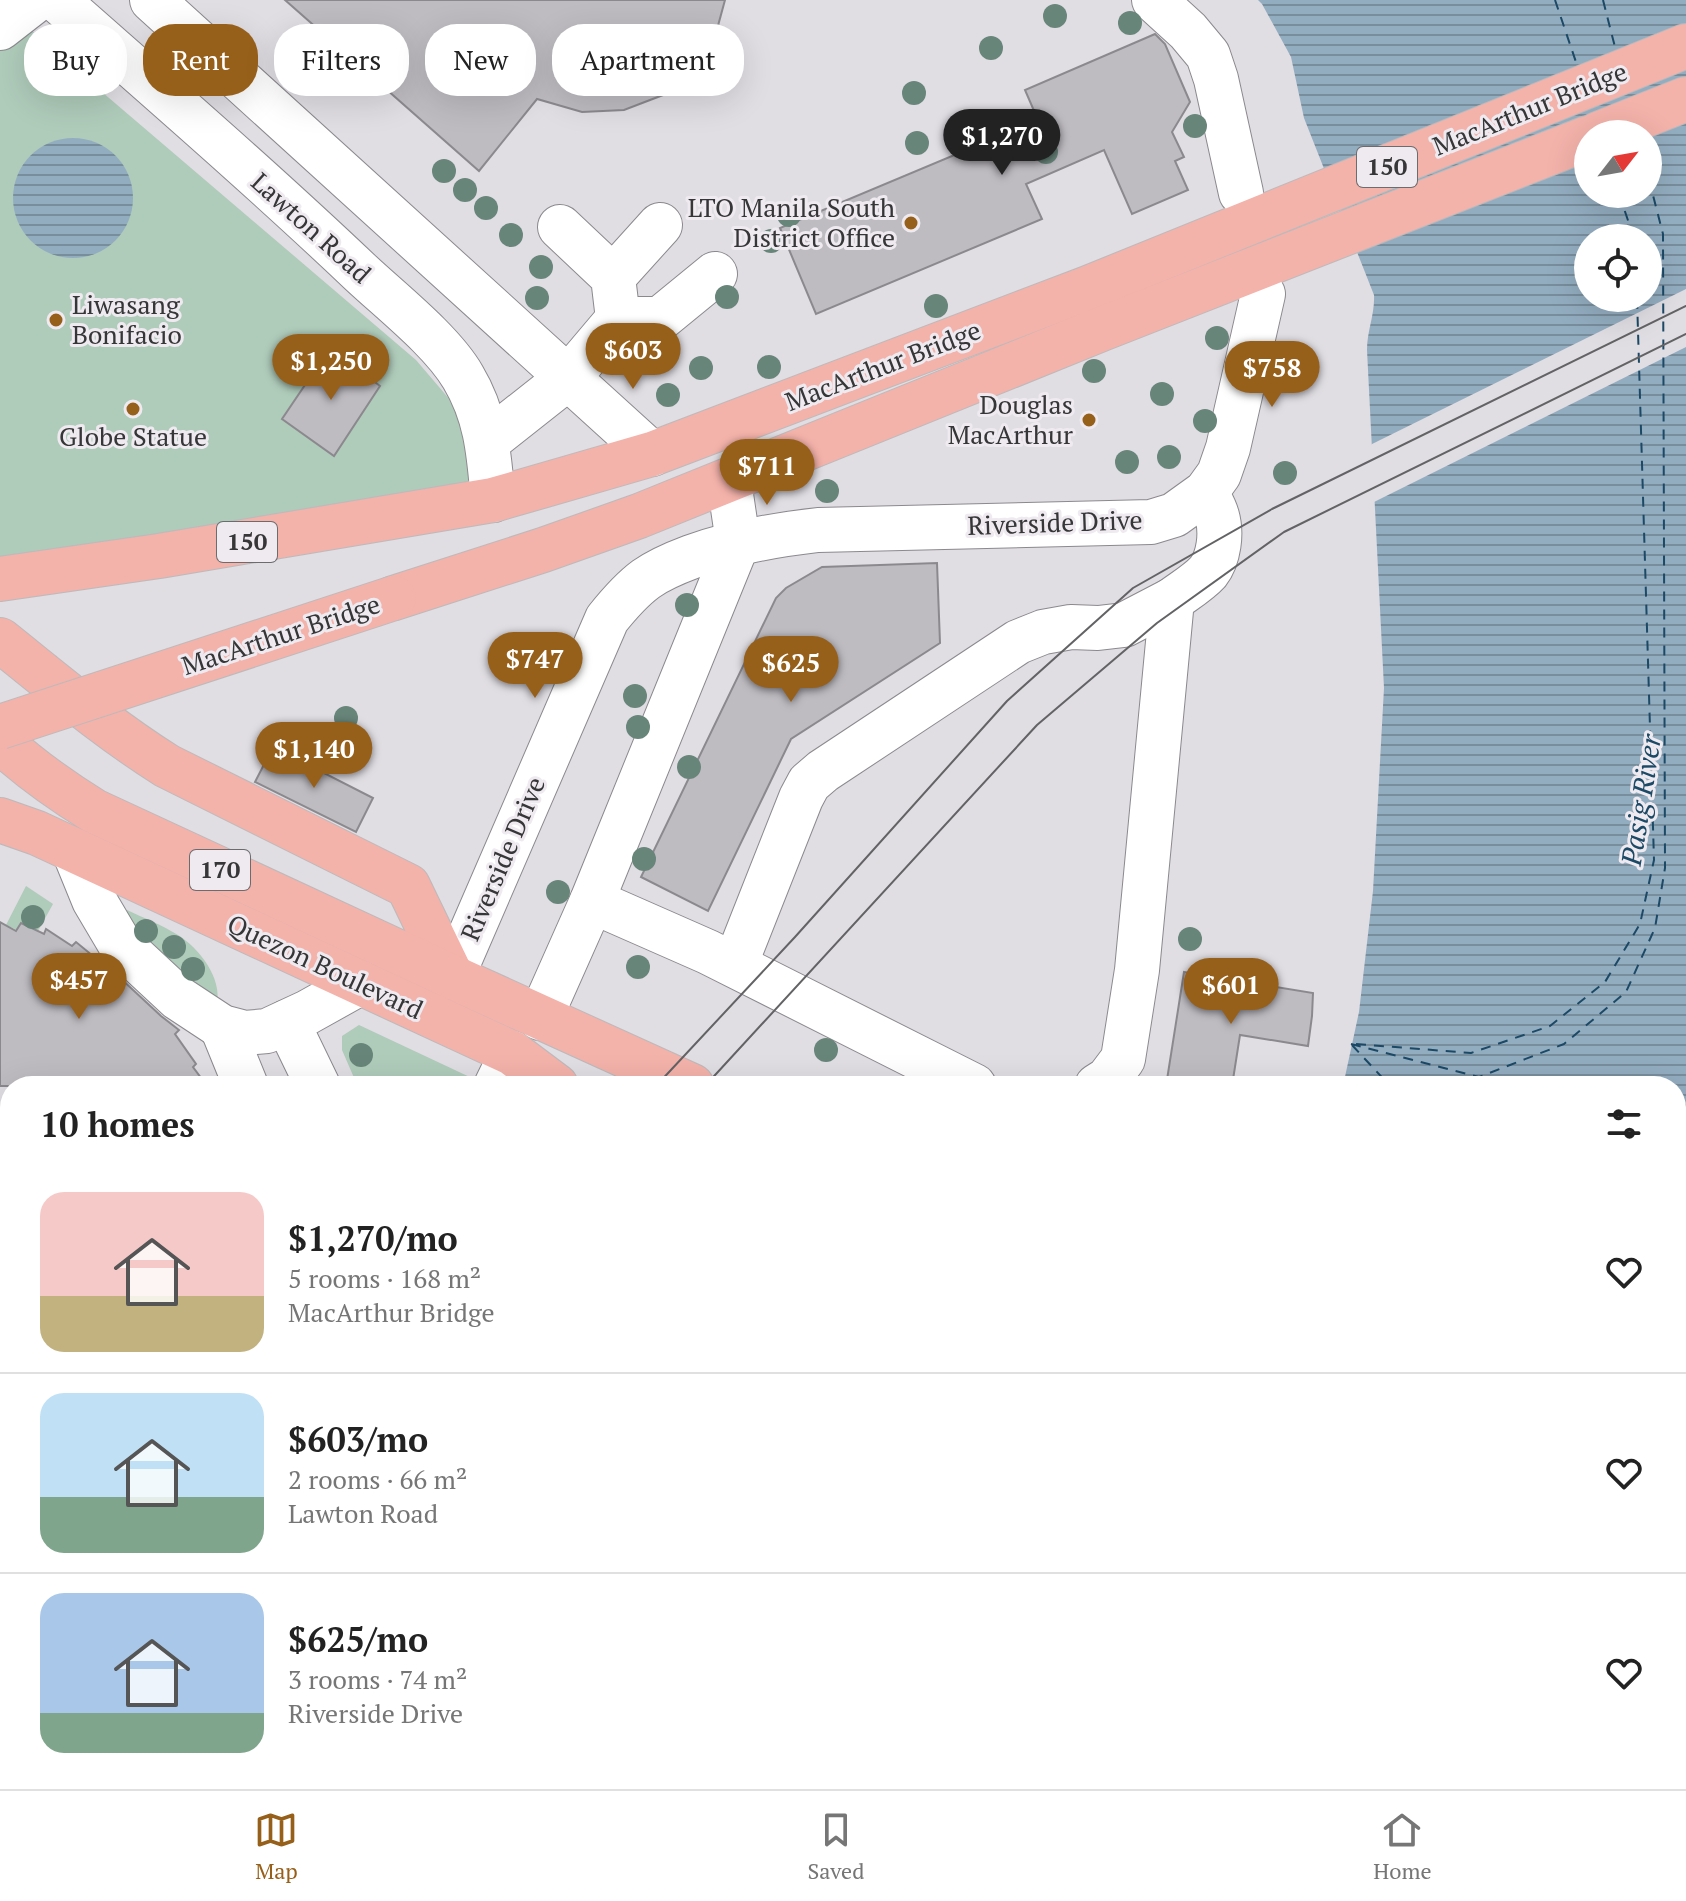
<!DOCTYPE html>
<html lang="en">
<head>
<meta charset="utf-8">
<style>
  body { margin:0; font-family:"PT Serif",serif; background:#f6f6f6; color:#222; height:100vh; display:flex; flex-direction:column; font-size:30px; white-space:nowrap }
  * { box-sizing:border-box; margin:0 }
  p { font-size:26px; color:#767676 }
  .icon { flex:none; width:44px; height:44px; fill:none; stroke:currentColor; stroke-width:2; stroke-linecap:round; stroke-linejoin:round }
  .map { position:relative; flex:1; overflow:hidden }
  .drawer { position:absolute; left:0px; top:1076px; width:1686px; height:714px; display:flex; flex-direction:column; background:#fff; border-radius:32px 32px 0 0; box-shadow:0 8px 32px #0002 }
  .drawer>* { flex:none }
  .banner { position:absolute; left:24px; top:24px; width:800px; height:72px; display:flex; gap:16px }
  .needle { width:52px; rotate:59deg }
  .fabs { position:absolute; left:1574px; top:120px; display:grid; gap:16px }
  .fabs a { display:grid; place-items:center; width:88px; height:88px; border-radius:50%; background:#fff; box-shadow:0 8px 32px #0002; font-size:40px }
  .price { position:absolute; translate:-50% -68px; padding:0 18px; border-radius:28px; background:#97601a; color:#fff; font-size:26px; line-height:52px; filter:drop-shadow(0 2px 4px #0008) }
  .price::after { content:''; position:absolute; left:50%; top:48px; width:24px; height:18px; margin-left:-12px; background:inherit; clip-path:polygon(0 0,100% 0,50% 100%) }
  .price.current { background:#222; color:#fff }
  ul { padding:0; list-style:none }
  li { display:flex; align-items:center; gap:24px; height:200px; padding:0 40px }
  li+li { border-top:2px solid #e0e0e0 }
  li span { display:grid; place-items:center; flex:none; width:224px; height:160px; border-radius:24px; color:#555 }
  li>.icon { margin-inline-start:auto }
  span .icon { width:96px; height:96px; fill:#fffc; stroke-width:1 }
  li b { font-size:34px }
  h2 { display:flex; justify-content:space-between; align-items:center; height:96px; padding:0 40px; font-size:34px }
  .pill { padding:0 28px; border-radius:32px; background:#fff; box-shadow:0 8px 32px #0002; font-size:28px; line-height:72px }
  .pill.current { background:#97601a; color:#fff }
  .tab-bar { display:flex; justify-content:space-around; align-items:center; height:112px; border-top:2px solid #e0e0e0; background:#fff; font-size:22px; color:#767676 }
  .tab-bar a { display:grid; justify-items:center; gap:4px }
  .tab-bar .current { color:#97601a }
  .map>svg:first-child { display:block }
  .green { fill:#afcbba }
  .water { fill:url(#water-rules); fill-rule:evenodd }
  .pier { fill:#e0dde3 }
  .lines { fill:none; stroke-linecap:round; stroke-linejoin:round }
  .ferry { stroke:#1b4966; stroke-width:2; stroke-dasharray:10 8; stroke-linecap:butt }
  .building { fill:#bebbc1; stroke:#8c898e; stroke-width:2 }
  .minor-casing { stroke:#8c898e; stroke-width:46 }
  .major-casing { stroke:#bbbabb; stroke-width:46 }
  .minor { stroke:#fff; stroke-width:44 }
  .major { stroke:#f3b2aa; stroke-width:44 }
  .tram { stroke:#636265; stroke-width:2 }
  .major-bridge-casing { stroke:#bbbabb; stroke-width:46; stroke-linecap:butt }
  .major-bridge { stroke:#f3b2aa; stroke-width:44 }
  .tree { fill:#68857a }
  .poi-dot { fill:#97601a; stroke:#eeeaf0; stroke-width:3 }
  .labels { text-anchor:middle; stroke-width:6; stroke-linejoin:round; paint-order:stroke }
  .shield { fill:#eeeaf0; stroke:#6d6b6e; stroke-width:2 }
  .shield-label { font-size:24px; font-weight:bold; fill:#363537 }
  .street-label { font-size:26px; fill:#363537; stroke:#eeeaf0 }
  .poi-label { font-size:26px; fill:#363537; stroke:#eeeaf0; text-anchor:end }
  .water-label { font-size:28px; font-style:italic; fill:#1b4966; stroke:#eeeaf0 }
</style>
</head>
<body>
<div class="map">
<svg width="1686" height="1789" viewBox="0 0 1686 1789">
  <defs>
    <pattern id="water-rules" width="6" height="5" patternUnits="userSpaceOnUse" patternTransform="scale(2)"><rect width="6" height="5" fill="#93adc0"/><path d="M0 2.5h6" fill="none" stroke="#798e9d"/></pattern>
  </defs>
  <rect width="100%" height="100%" fill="#e0dde3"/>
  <!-- green -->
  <g class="green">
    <path d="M0,1L54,51L416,360L468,421L472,483L0,562Z"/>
    <path d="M26,886L53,904L38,931L21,923L17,930L6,925Z"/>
    <path d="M127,910C144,918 162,925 178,935C200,949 222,978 217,1004L193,989L125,918Z"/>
    <path d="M359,1025L474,1079L476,1086H355V1080L342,1050V1036Z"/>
    <path d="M146,1780H1009L1006,1789H139Z"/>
  </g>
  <!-- water -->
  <g class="water">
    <path d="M1258,0H1686V1491L1676,1517V1086H1343L1359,1012L1373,891L1384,688L1367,350C1367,331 1375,314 1374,295L1304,118L1291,57L1262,4ZM1588,134H1648V194H1588ZM1588,238H1648V298H1588Z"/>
    <circle cx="73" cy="198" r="60"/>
    <path d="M1048,1780H1567L1563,1789H1045Z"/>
  </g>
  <!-- pier -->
  <path class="pier" d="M1686,289V347L1370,504L1368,446Z"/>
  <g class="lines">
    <!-- ferry -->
    <g class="ferry">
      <path d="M1555,0L1578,68"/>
      <path d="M1603,0L1616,51"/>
      <path d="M1619,194L1634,238"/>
      <path d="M1351,1044L1479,1077L1564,1044L1626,992L1655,928L1665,868L1663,234L1648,176"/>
      <path d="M1356,1044L1471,1053L1550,1026L1605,982L1640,924L1654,860L1637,298"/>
      <path d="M1352,1045L1390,1086"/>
      <path d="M1676,1394L1686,1405"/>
      <path d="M1676,1430L1686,1425"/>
      <path d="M1277,1789L1281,1780"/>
    </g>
  </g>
  <!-- building -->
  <g class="building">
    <path d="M285,0H725L716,33L695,69L663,95L624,110L582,112L537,99L479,171Z"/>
    <path d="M1155,34L1165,44L1190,102L1172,132L1184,157L1175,161L1188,190L1132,214L1104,150L1026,184L1042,219L816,314L780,228L1038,120L1025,90Z"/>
    <path d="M330,348L380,386L334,456L282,419Z"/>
    <path d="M937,563L940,643L791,739L708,911L641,877L776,598L786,588L822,567Z"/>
    <path d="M273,747L373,798L356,832L255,782Z"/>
    <path d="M0,922L16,931L21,923L44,934L46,929L72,946L76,942L93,956L97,955L103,962L161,1016L179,1030L175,1034L196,1064L193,1067L207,1086H0Z"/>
    <path d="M1184,972L1313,993L1312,1016L1308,1046L1240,1035L1232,1086H1166Z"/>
  </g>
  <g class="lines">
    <defs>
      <g id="minor">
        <path d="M57,0C159,90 262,179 361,273C392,302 442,341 463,377C487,417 489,455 493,500"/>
        <path d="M152,0L652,454"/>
        <path d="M1154,0L1188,31L1208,55L1216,79L1241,193"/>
        <path d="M0,28L36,0"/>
        <path d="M613,277L660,225"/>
        <path d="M618,319H660L715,274"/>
        <path d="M488,441L569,377L618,319L613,277L560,227"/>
        <path d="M74,851L94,900L120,944L178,998L222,1027L245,1033L267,1031L308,1012L360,983"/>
        <path d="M592,901L708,952L974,1086"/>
        <path d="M735,965L801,798L809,783L823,771L1018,642L1043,632L1071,627L1098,628L1124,625L1172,600"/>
        <path d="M452,977L607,619C619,604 631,590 646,579C660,569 675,563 691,557C733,542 774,535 818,530L1151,522L1174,515L1206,492L1219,474L1228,448L1263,294"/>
        <path d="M540,1018L592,901L738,542L729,481"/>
        <path d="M287,1022L318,1086"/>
        <path d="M222,1027L246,1086"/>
        <path d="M496,1086L512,1053"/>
        <path d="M1097,1086L1108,1079L1123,1059L1137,970L1172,600C1184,591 1198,583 1208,572C1219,558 1222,533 1217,516C1215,508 1210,500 1206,492"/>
        <path d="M0,1445L10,1453"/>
        <path d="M8,1641L10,1643"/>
        <path d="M0,1744L10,1733"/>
        <path d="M59,1789L60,1780"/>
        <path d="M117,1789L124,1780"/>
        <path d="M328,1789L333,1780"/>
        <path d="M892,1789L897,1780"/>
      </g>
      <g id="major">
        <path d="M1598,134L1686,99"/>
        <path d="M0,579L159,556L493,500L652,454L1088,288L1686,46"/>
        <path d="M394,598L543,550L639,516L1104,328L1588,138"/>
        <path d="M0,640C55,684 108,729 167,766L408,886L452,977"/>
        <path d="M0,741C29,768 60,790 94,811L452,977L692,1086"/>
        <path d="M0,820L37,833L512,1053L556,1086"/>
        <path d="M1676,1544L1686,1549"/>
        <path d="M1676,1612L1686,1617"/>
      </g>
    </defs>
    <!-- minor casing -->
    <use href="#minor" class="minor-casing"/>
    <!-- major casing -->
    <use href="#major" class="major-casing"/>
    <!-- minor -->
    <use href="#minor" class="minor"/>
    <!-- major -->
    <use href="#major" class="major"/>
    <!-- tram -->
    <g class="tram">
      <path d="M656,1086L795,937L1007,701L1133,588L1272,509L1686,306"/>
      <path d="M705,1086L1037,725L1157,623L1284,532L1686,334"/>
      <path d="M2,1789L10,1778"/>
      <path d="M59,1789L67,1780"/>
    </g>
    <defs>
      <path id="major-bridge" d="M0,727L394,598"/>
    </defs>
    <!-- major-bridge casing -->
    <use href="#major-bridge" class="major-bridge-casing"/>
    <!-- major-bridge -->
    <use href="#major-bridge" class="major-bridge"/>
  </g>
  <!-- trees -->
  <g class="tree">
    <circle cx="1055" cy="16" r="12"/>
    <circle cx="1130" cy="23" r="12"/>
    <circle cx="991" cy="48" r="12"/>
    <circle cx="914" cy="93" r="12"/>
    <circle cx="1035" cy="126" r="12"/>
    <circle cx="1195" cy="126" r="12"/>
    <circle cx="965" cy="131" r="12"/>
    <circle cx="917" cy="143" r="12"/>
    <circle cx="1046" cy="152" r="12"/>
    <circle cx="444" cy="171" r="12"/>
    <circle cx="465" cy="190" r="12"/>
    <circle cx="486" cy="208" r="12"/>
    <circle cx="789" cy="215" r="12"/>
    <circle cx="511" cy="235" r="12"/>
    <circle cx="771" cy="241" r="12"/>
    <circle cx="541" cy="267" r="12"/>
    <circle cx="727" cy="297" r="12"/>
    <circle cx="537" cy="298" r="12"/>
    <circle cx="936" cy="306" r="12"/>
    <circle cx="1217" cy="338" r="12"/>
    <circle cx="657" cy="354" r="12"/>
    <circle cx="769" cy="367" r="12"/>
    <circle cx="701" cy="368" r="12"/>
    <circle cx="1094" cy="371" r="12"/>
    <circle cx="1162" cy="394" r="12"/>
    <circle cx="668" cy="395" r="12"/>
    <circle cx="1205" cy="421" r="12"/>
    <circle cx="1169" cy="457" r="12"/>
    <circle cx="1127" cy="462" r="12"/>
    <circle cx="1285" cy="473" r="12"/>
    <circle cx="827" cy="491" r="12"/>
    <circle cx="687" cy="605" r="12"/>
    <circle cx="635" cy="696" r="12"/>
    <circle cx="346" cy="718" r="12"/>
    <circle cx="638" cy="727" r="12"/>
    <circle cx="689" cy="767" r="12"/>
    <circle cx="644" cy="859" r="12"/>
    <circle cx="558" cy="892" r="12"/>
    <circle cx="33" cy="917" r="12"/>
    <circle cx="146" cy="931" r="12"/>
    <circle cx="1190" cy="939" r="12"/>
    <circle cx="174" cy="947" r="12"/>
    <circle cx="638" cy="967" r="12"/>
    <circle cx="193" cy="969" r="12"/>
    <circle cx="826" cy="1050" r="12"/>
    <circle cx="361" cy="1055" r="12"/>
  </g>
  <!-- markers -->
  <g class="poi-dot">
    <circle cx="911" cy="223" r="8"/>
    <circle cx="56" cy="320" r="8"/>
    <circle cx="133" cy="409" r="8"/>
    <circle cx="1089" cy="420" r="8"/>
  </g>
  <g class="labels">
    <!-- shield labels -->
    <g class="shield">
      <rect x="1357" y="147" width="60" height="40" rx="6"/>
      <rect x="217" y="522" width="60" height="40" rx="6"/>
      <rect x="190" y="850" width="60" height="40" rx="6"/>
    </g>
    <g class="shield-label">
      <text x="1387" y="175">150</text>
      <text x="247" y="550">150</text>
      <text x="220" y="878">170</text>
    </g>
    <!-- street labels -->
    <g class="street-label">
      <text transform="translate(1530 109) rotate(-22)" y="9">MacArthur Bridge</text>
      <text transform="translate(311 228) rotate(42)" y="9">Lawton Road</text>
      <text transform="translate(883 366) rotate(-21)" y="9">MacArthur Bridge</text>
      <text transform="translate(1055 523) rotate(-2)" y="9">Riverside Drive</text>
      <text transform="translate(281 635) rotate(-18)" y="9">MacArthur Bridge</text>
      <text transform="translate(503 859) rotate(-67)" y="9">Riverside Drive</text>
      <text transform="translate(325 967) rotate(25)" y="9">Quezon Boulevard</text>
    </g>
    <!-- poi labels -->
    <g class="poi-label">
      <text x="895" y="217">LTO Manila South<tspan x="895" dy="30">District Office</tspan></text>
      <text x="72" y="314" text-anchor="start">Liwasang<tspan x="72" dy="30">Bonifacio</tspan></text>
      <text x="1073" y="414">Douglas<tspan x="1073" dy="30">MacArthur</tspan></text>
      <text x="133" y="446" text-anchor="middle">Globe Statue</text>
    </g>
    <!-- water labels -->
    <g class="water-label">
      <text transform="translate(1641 800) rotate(-81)" y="10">Pasig River</text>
    </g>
  </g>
</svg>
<div class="fabs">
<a><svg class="needle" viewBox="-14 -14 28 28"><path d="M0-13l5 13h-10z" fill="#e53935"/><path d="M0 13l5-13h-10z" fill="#767676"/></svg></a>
<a><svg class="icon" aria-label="locate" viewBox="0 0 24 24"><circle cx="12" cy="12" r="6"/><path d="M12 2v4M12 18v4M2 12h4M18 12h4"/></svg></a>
</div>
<b class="price current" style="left:1002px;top:177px">$1,270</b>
<b class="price" style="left:633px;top:391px">$603</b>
<b class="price" style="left:331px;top:402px">$1,250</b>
<b class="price" style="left:1272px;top:409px">$758</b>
<b class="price" style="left:767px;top:507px">$711</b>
<b class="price" style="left:535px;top:700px">$747</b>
<b class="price" style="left:791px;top:704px">$625</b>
<b class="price" style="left:314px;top:790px">$1,140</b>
<b class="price" style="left:79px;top:1021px">$457</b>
<b class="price" style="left:1231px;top:1026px">$601</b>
<div class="banner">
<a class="pill">Buy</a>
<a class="pill current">Rent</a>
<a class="pill">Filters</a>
<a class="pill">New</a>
<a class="pill">Apartment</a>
</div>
<section class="drawer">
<h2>10 homes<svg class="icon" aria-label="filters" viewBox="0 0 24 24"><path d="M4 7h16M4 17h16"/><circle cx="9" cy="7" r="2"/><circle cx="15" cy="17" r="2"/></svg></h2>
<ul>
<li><span style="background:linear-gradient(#f6c9c9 65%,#c2b280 0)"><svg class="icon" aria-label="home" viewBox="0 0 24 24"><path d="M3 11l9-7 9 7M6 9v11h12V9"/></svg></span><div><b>$1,270/mo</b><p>5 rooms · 168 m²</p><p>MacArthur Bridge</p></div><svg class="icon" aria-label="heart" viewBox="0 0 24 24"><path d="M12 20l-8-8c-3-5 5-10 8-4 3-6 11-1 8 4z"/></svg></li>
<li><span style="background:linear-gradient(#bfe0f5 65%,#7fa58c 0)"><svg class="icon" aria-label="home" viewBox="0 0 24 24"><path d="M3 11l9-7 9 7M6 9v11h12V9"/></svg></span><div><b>$603/mo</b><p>2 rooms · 66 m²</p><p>Lawton Road</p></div><svg class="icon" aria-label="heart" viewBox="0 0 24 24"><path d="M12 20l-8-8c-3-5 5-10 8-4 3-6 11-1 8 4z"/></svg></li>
<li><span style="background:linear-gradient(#a9c7e8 75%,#7fa58c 0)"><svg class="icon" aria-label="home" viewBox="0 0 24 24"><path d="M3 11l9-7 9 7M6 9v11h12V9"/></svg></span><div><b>$625/mo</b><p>3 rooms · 74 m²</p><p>Riverside Drive</p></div><svg class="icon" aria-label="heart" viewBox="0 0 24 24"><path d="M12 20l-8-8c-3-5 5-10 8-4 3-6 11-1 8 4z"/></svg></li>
</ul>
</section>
</div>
<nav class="tab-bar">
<a class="current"><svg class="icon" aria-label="map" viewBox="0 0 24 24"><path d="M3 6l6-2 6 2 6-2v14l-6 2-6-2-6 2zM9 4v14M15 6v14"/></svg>Map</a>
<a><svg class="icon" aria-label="saved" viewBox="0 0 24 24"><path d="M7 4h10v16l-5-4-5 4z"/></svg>Saved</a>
<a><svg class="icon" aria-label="home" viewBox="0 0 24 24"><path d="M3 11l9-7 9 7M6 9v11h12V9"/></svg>Home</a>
</nav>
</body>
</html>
